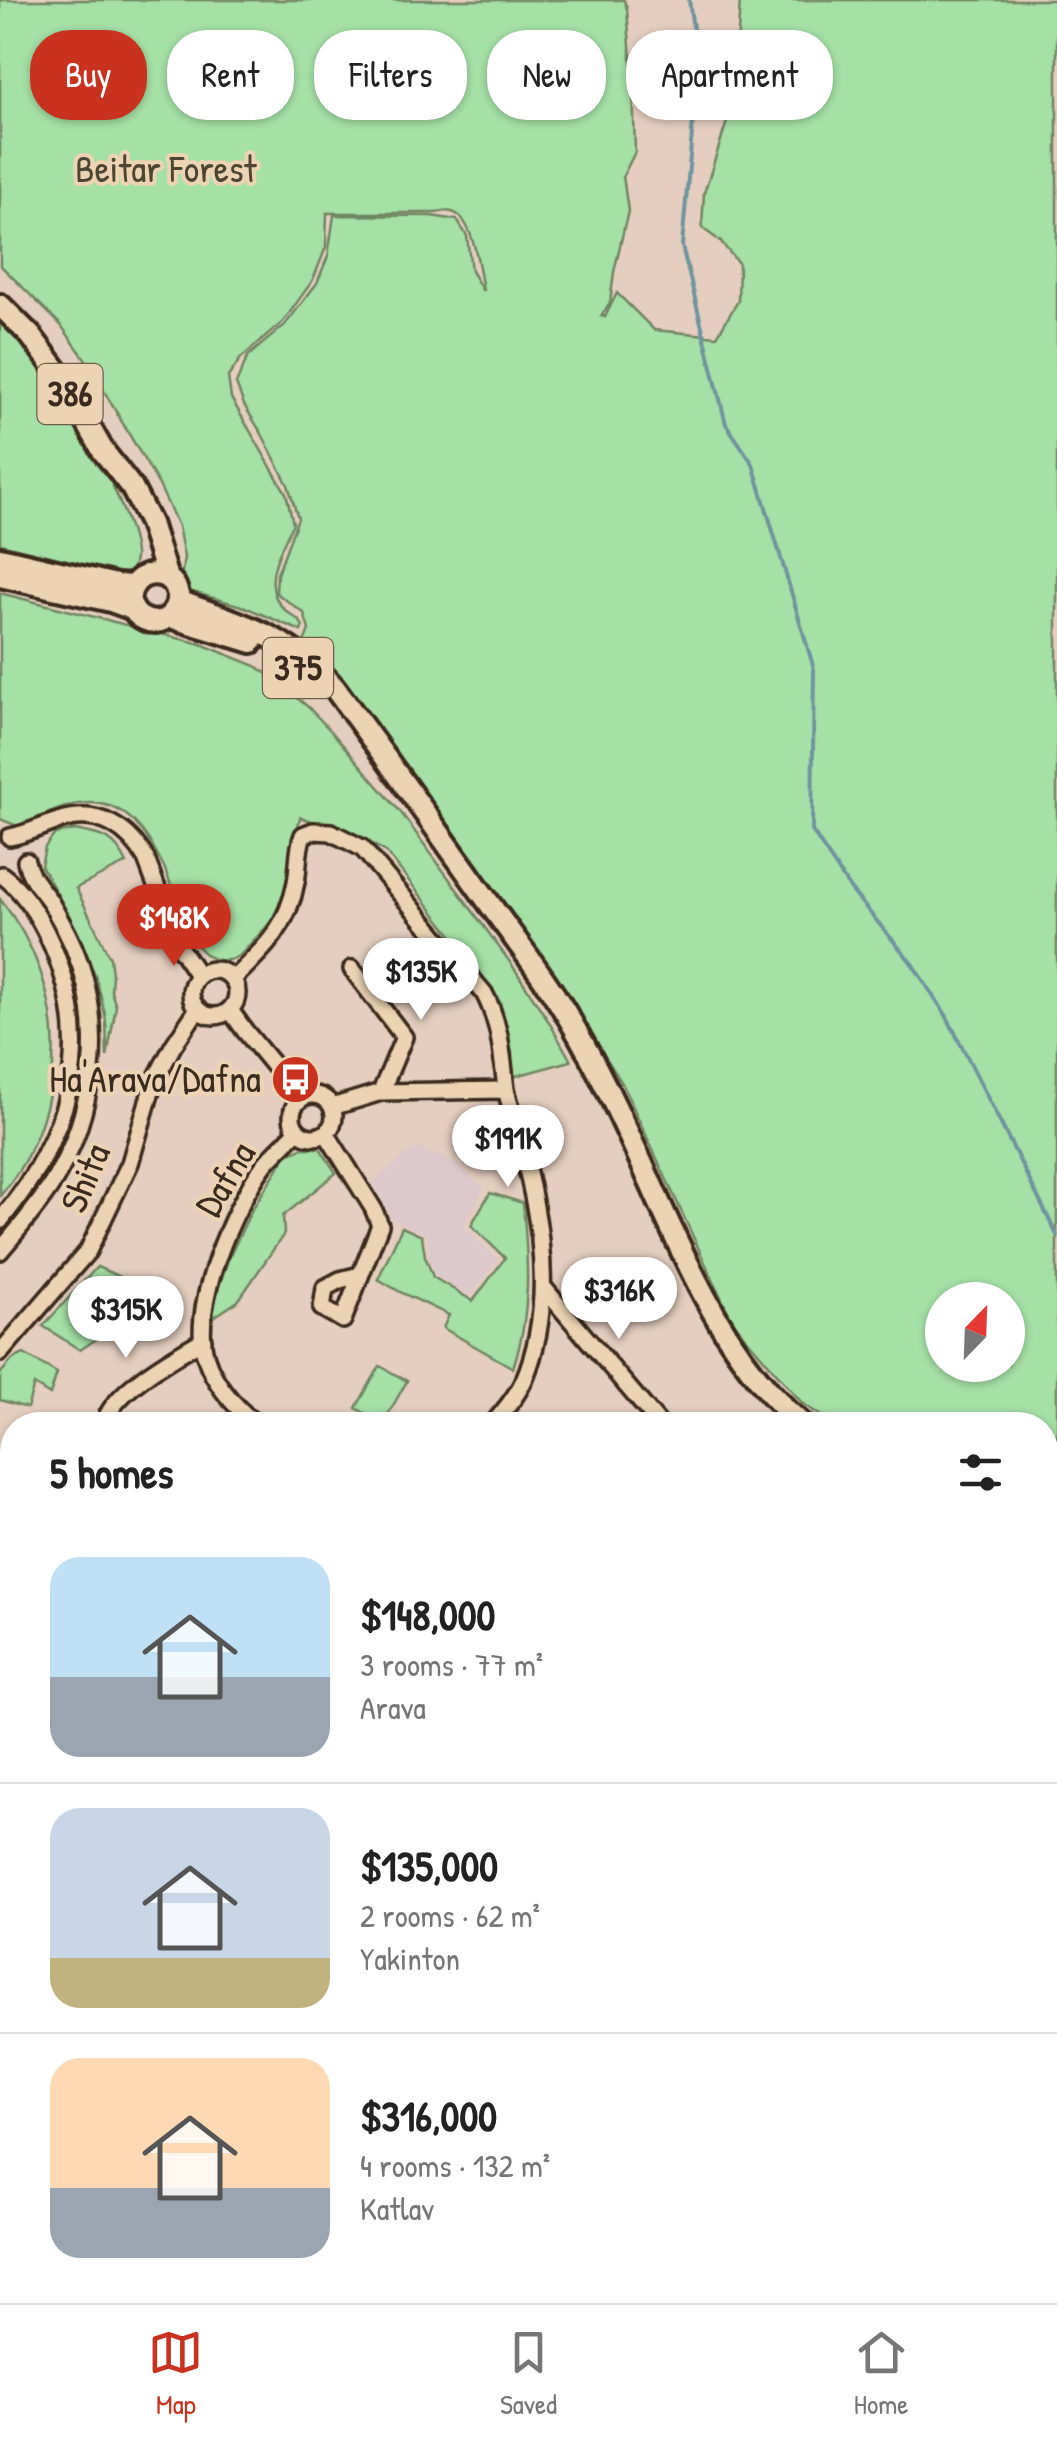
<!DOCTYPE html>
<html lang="en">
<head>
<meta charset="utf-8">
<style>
  body { margin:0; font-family:"Patrick Hand",sans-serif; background:#f6f6f6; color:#222; height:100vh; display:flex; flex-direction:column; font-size:38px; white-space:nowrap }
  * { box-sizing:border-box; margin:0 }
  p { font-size:32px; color:#767676 }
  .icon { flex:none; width:55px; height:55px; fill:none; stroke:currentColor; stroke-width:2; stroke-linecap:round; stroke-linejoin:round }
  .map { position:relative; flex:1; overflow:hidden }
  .details { position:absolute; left:0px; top:1412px; width:1058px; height:892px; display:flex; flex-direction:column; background:#fff; border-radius:40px 40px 0 0; box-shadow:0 2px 8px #0004 }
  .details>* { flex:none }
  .hud { position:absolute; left:30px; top:30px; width:998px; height:90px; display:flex; gap:20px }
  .needle { width:65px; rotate:23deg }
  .tools { position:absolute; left:925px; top:1282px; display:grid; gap:20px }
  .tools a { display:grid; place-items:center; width:100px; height:100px; border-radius:50%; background:#fff; box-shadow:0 2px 8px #0004; font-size:50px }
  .price { position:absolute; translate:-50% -85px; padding:0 22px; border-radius:35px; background:#fff; color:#222; font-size:32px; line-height:65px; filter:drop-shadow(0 2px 5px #0008) }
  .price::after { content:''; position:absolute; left:50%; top:60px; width:30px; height:22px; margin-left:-15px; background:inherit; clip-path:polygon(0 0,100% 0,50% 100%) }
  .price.on { background:#c8321e; color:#fff }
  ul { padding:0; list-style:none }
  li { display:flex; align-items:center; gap:30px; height:250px; padding:0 50px }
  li+li { border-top:2px solid #e0e0e0 }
  li span { display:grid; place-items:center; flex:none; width:280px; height:200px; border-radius:30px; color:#555 }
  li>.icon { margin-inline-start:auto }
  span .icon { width:120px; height:120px; fill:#fffc; stroke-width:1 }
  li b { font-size:42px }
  h2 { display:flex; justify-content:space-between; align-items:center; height:120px; padding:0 50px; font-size:42px }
  .chip { padding:0 35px; border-radius:40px; background:#fff; box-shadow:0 2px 8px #0004; font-size:35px; line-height:90px }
  .chip.on { background:#c8321e; color:#fff }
  .tab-bar { display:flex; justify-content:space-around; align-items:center; height:140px; border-top:2px solid #e0e0e0; background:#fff; font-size:28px; color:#767676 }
  .tab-bar a { display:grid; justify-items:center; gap:5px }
  .tab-bar .on { color:#c8321e }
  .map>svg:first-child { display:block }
  .built { fill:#ddc8cc }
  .green { fill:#a5e0a6; stroke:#708562; stroke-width:2.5; fill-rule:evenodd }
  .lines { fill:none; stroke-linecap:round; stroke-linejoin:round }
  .stream { stroke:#70949e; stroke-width:4 }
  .minor-casing { stroke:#3b2a1e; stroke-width:22 }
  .major-casing { stroke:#3b2a1e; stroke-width:28 }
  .minor { stroke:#ecd3b4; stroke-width:15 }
  .major { stroke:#ecd3b4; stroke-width:20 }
  .labels { text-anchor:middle; stroke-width:8; stroke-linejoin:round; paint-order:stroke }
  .shield { fill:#ecd3b4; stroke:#705d4b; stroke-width:2.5 }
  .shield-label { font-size:35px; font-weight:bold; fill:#3b2a1e }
  .park-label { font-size:38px; fill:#4b4532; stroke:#ecd3b4 }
  .poi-label { font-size:38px; fill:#3b2a1e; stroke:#ecd3b4; text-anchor:end }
  .street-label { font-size:38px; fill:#3b2a1e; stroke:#ecd3b4 }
</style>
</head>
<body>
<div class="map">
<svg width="1057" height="2303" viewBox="0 0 1057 2303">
  <rect width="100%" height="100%" fill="#e5cebf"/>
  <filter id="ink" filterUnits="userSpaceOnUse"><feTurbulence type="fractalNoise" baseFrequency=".01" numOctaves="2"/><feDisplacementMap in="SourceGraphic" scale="20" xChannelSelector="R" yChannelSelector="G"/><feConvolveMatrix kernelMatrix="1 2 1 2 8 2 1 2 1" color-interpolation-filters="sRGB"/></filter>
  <g filter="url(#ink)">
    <!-- built -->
    <g class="built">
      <path d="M416,1147L456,1164L484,1188L464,1226L498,1260L470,1297L435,1275L428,1256V1235L392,1220L373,1182Z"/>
      <path d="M0,1769L12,1776V2013L10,2015L0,2009Z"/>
    </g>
    <!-- green -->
    <g class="green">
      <path d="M0,0H624L627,9L633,82L635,152L623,176L628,211L614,272L610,303L601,316L605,317L617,293L654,330L717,336L738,301L739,264L720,241L702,228L704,193L734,100L740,0H1057V1573L1045,1565V1425H835L803,1404L732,1321L622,1083L532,941L365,720L301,650L309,630L304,613L276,593L277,574L298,518L288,485L262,434L244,405L236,384L248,356L285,325L317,283L328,256L334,215L431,216L457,220L467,236L471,271L483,291C480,273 474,226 458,215C451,209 442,212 435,213H327L326,247L313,280L283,322L241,358L228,377L231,398L286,493L293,523C281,549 259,585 284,609C291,616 298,617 303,626L301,631L245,607L189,591L181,579L184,557L178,526L159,485L129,434L86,360L60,324L0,265ZM942,1300H1008V1365H942Z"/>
      <path d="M0,317C45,353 129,496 135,553C136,561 133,568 129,575L0,544Z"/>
      <path d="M0,593L201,644L256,666L276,680L308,707L331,731L402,814L512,965L549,1022L571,1061L512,1077V1053L500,1002L452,935L386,852L359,837L300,817C293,848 288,893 271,921C264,931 253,940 245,950C238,958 230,962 218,960C184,953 176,889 162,863C151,842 136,816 112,807C78,794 48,815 17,826L0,819Z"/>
      <path d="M75,830C102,835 114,836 127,863L76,888L110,958L112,974L111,991L116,1006L107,1057C106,1042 108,1025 104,1010C94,959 67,910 41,866L45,847L55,834Z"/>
      <path d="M0,899C70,986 73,1109 0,1196Z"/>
      <path d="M302,1148H320L336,1173L283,1216L284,1234L238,1301L211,1319L218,1289L228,1260L251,1211L287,1154Z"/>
      <path d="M490,1193L523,1203C528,1261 532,1312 513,1368L443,1328L449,1315L402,1293L378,1279L402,1227L422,1236L425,1256L433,1277L473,1301L505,1258L471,1225Z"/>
      <path d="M97,1267L133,1282L104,1334L80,1350L43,1326Z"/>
      <path d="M24,1354L57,1373L50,1395L34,1385L27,1408L0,1400V1374L13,1359Z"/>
      <path d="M380,1366L407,1381L383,1423L356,1408Z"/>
      <path d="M0,1594L12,1608V1666L0,1661Z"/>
      <path d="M1045,1595L1057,1603V1649L1045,1640Z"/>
    </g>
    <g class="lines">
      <!-- stream -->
      <path class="stream" d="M689,0L698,65L682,246L726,424L753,464L814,669L812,831L851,890L911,962L946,1015L1057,1235"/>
      <defs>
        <g id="minor">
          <path d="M10,837C30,833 46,824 65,819C100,810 129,829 146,859L179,947L198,975"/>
          <path d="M352,969L404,1037L381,1092"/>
          <circle cx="214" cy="993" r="23"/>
          <path d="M233,979C264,949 288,927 296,882C299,866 297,850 303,835L313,831L331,832L362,848L484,993C501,1025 502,1055 506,1090"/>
          <path d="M230,1010L245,1031L301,1099"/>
          <circle cx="313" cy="1116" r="21"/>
          <path d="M332,1107L381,1092L506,1090C532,1183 563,1287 524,1380C516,1397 504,1411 492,1425"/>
          <path d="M326,1133L373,1208L380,1225L343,1320L322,1308L325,1288L340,1280L360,1275"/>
          <path d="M0,1221C69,1136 97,1048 51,943C40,918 25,892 2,875"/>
          <path d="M0,1251C18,1230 37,1208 52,1184C95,1114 106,1025 74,948C67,931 58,916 49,900C40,887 29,877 26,861"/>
          <path d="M544,1288L660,1425"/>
          <path d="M0,1353L88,1251L130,1163L153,1084L173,1046L197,1010"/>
          <path d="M104,1425C110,1392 175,1356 203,1340"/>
          <path d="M257,1425C235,1407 215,1386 206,1358C189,1308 234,1205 265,1164C275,1152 287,1142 297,1131"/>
          <path d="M0,1580L9,1600L12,1604"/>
          <path d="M0,1669L12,1673"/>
          <path d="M0,1727L12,1736"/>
          <path d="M1045,1733L1057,1742"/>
          <path d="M0,1750L12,1758"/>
          <path d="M1045,1889L1057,1870"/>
          <path d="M1045,1895L1057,1904"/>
          <path d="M1045,2065L1057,2074"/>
          <path d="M1045,2102L1055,2086"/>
          <path d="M1045,2126L1057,2111"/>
          <path d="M0,2130L12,2123"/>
          <path d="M0,2188L7,2201L0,2205"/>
          <path d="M0,2268L12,2260"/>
          <path d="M497,2292C504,2299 513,2298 521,2292"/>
          <path d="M534,2292L558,2303"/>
          <path d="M775,2292L800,2303"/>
          <path d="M148,2303L168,2292"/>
          <path d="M358,2303L365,2292"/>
          <path d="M585,2303L590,2292"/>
          <path d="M905,2303L911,2292"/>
        </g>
        <g id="major">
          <path d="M0,305L31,336L58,372L103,451L132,488L150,523L167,578"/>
          <path d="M0,558L116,585L133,586"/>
          <path d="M0,576L111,601L133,609"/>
          <path d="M178,599C169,643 114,615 134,585C144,570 166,571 175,586C176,588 180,600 180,601C194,608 211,612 226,618C269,634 304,652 334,687C385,756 434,826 484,896C516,941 551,985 578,1034C608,1087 635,1148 660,1204C697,1285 734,1366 803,1425"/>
          <path d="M170,617L252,642"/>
          <path d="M1045,1580L1057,1587"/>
        </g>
      </defs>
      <!-- minor casing -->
      <use href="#minor" class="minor-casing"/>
      <!-- major casing -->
      <use href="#major" class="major-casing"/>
      <!-- minor -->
      <use href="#minor" class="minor"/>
      <!-- major -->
      <use href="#major" class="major"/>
    </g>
  </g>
  <!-- icons -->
  <defs>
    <symbol id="bus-disc" viewBox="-11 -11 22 22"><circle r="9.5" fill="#c8321e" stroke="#ecd3b4"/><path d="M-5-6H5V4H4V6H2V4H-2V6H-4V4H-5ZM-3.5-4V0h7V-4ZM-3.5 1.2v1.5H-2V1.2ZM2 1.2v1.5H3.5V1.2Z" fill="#fff"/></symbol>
  </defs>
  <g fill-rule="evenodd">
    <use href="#bus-disc" x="268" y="1052" width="55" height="55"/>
  </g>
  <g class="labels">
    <!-- shield labels -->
    <g class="shield">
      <rect x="37.5" y="364" width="65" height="60" rx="8"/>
      <rect x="263" y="638" width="70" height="60" rx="8"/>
    </g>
    <g class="shield-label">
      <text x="70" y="406">386</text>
      <text x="298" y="680">375</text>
    </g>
    <!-- park labels -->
    <g class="park-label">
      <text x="166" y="182">Beitar Forest</text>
    </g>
    <!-- poi labels -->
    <g class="poi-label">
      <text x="261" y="1092">Ha'Arava/Dafna</text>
    </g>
    <!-- street labels -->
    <g class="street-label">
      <text transform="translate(85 1178) rotate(-67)" y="13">Shita</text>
      <text transform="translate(225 1179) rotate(-59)" y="13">Dafna</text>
    </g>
  </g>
</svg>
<div class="tools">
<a><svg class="needle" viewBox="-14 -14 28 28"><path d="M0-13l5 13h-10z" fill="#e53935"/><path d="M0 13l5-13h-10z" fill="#767676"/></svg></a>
</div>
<b class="price on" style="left:174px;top:969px">$148K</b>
<b class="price" style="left:421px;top:1023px">$135K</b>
<b class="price" style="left:508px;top:1190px">$191K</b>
<b class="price" style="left:619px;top:1342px">$316K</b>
<b class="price" style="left:126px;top:1361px">$315K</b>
<div class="hud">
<a class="chip on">Buy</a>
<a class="chip">Rent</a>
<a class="chip">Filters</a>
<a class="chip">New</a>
<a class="chip">Apartment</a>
</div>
<section class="details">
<h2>5 homes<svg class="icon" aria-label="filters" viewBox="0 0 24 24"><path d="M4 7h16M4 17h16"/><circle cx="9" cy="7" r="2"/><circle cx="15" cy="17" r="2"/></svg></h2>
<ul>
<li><span style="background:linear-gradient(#bfe0f5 60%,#9aa5b1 0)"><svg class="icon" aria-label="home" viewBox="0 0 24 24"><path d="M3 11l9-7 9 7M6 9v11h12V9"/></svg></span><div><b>$148,000</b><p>3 rooms · 77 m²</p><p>Arava</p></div></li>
<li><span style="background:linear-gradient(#c9d6e8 75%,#c2b280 0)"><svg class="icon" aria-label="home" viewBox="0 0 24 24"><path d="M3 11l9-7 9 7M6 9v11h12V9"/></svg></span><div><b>$135,000</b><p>2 rooms · 62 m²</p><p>Yakinton</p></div></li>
<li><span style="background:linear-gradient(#ffd9b3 65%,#9aa5b1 0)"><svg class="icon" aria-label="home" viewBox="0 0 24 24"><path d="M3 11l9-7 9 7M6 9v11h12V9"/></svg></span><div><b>$316,000</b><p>4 rooms · 132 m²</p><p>Katlav</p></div></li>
</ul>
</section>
</div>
<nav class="tab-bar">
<a class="on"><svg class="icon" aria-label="map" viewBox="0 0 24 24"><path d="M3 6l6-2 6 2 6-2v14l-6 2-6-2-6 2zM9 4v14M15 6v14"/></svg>Map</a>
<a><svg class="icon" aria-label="saved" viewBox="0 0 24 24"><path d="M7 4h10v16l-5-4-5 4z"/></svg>Saved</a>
<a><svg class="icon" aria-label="home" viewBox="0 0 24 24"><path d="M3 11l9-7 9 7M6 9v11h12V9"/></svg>Home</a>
</nav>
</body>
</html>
